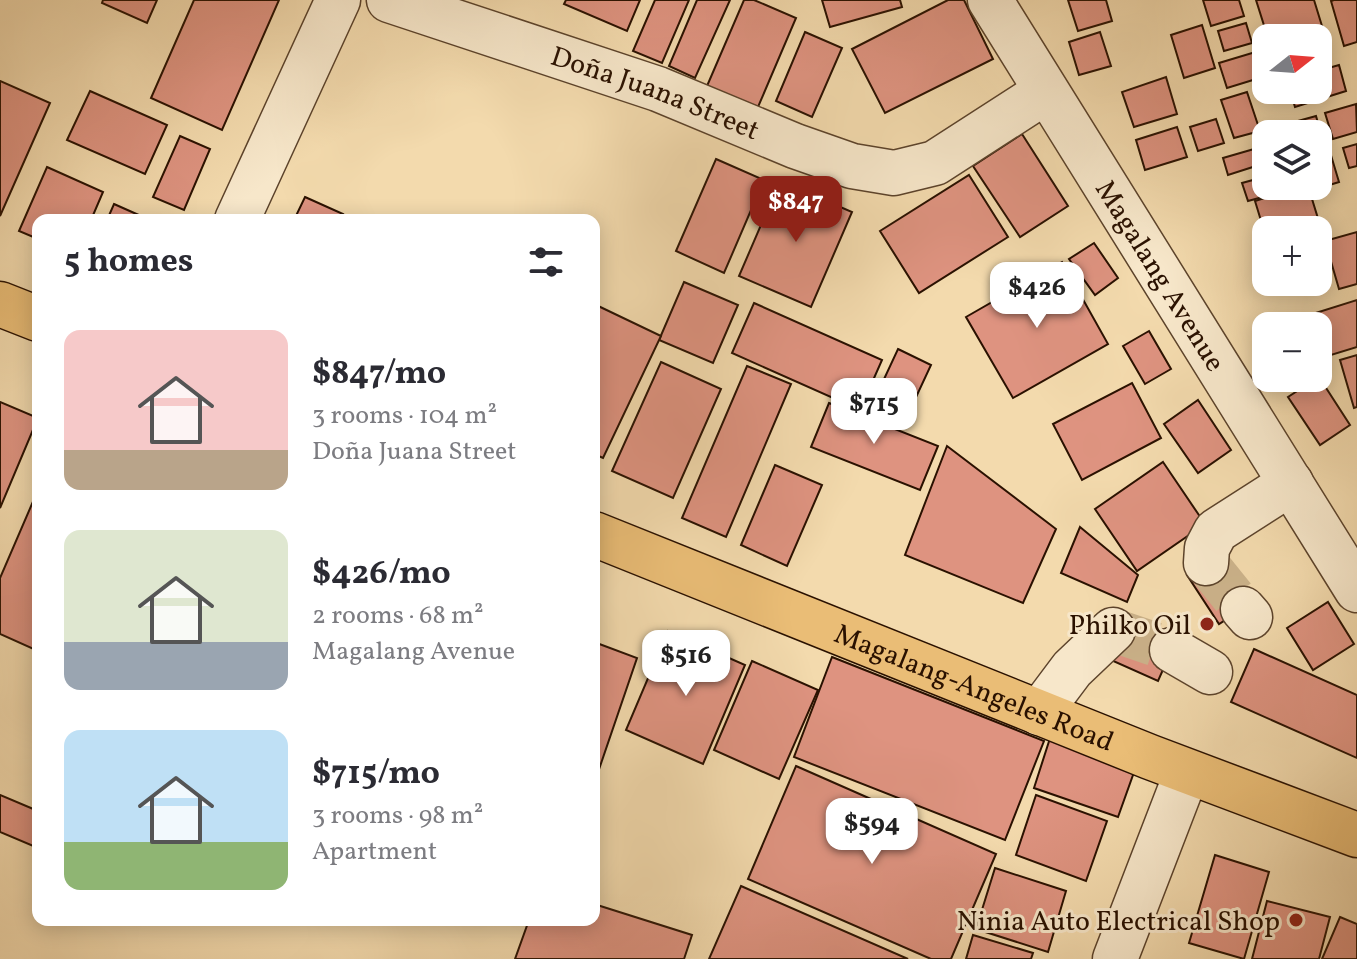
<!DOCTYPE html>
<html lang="en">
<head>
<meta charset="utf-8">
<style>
  body { margin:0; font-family:Vollkorn,serif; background:#f7f7f7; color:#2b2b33; height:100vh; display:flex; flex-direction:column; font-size:30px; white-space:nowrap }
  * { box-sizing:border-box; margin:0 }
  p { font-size:26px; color:#7c7c81 }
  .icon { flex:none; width:44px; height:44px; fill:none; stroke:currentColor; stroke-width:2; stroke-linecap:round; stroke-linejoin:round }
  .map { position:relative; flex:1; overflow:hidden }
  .side { position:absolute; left:32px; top:214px; width:568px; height:712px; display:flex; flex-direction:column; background:#fff; border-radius:16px; box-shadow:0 4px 20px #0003 }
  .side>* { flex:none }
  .needle { width:52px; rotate:73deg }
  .controls { position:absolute; left:1252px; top:24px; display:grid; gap:16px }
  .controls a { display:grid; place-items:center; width:80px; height:80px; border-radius:16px; background:#fff; box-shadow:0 4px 20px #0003; font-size:40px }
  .price { position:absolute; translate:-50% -68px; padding:0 18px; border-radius:16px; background:#fff; color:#222; font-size:26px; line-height:52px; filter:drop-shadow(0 2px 4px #0008) }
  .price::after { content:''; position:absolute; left:50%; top:48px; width:24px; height:18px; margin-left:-12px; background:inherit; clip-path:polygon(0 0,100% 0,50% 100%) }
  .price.selected { background:#8f2418; color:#fff }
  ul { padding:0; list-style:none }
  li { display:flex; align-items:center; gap:24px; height:200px; padding:0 32px }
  li span { display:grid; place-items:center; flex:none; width:224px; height:160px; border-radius:16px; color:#555 }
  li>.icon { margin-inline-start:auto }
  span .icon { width:96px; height:96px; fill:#fffc; stroke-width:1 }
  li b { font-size:34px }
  h2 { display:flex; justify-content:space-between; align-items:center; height:96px; padding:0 32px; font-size:34px }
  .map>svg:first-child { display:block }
  .building { fill:#de9380; stroke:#2a1100; stroke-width:2 }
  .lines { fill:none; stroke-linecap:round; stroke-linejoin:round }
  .minor-tunnel { stroke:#cbb28a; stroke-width:44; stroke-dasharray:44 22; stroke-linecap:butt }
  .minor-casing { stroke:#5c432b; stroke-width:47 }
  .major-casing { stroke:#2a1100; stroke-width:47 }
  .minor { stroke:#f7e7ca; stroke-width:44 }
  .major { stroke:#eabd76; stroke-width:44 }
  .poi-dot { fill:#8f2418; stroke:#f7e7ca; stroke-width:3 }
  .labels { text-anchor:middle; stroke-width:6; stroke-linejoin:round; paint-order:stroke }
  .street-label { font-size:28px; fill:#2a1100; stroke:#f7e7ca }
  .poi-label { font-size:28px; fill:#2a1100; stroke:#f7e7ca; text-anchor:end }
</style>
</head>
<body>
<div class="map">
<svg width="1357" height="959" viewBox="0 0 1357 959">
  <rect width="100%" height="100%" fill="#f3daad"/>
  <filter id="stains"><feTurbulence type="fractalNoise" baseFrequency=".0025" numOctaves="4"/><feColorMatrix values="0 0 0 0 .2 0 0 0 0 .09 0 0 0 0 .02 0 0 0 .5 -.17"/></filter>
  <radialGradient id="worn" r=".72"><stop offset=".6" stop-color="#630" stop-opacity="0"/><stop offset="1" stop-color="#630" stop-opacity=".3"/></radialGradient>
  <!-- building -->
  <g class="building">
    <path d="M103,0H157L147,23L102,3Z"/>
    <path d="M194,0H279L222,130L151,98Z"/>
    <path d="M566,0H640L627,31L564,4Z"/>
    <path d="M655,0H689L662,63L633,51Z"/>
    <path d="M697,0H730L695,78L669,66Z"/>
    <path d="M744,0H754L796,18L758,107L707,86Z"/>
    <path d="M822,0H900L902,7L830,27Z"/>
    <path d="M948,0H964L993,59L885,113L852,49Z"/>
    <path d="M1068,0H1106L1112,21L1078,31Z"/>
    <path d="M1203,0H1239L1244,16L1211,26Z"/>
    <path d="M1256,0H1314L1330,52L1318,56V38H1268Z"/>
    <path d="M1334,0H1357V42L1344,46L1331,1Z"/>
    <path d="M1246,23L1252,43L1224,51L1218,31Z"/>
    <path d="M1202,25L1215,68L1184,78L1171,35Z"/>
    <path d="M805,32L842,48L812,117L776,101Z"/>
    <path d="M1100,32L1111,66L1079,75L1069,42Z"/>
    <path d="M1262,50L1266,76L1227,88L1219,63Z"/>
    <path d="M1339,65L1346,91L1295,107L1290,90H1318V71Z"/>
    <path d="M1166,77L1177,114L1134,127L1122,92Z"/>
    <path d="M0,81L50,103L0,216Z"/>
    <path d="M90,91L167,125L145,174L67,140Z"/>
    <path d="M1247,92L1260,131L1234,138L1221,100Z"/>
    <path d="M1356,104L1357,132L1333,139L1325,113Z"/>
    <path d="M1316,116L1322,137L1318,139V134H1302L1298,121Z"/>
    <path d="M1216,119L1224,143L1198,151L1190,127Z"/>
    <path d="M1177,127L1187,157L1145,170L1136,140Z"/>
    <path d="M1022,134L1068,206L1020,237L973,166Z"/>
    <path d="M180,136L210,149L184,210L153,197Z"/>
    <path d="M1357,144V166L1349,168L1343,148Z"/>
    <path d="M1254,149L1259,165L1228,175L1223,158Z"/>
    <path d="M1330,152L1339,182L1320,188L1318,156Z"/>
    <path d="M716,159L764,180L724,273L676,251Z"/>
    <path d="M47,167L103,192L91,220H38V239L19,231Z"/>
    <path d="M969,175L1008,237L919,293L880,231Z"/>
    <path d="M1264,177L1270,195L1248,201L1242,183Z"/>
    <path d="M780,181L852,212L811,307L739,276Z"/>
    <path d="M1304,186H1308L1324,238L1318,239V230H1266V237L1255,201Z"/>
    <path d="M305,197L343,214L340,220H294Z"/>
    <path d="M114,204L150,220H107Z"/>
    <path d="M1357,232V284L1339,289L1325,241Z"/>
    <path d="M1094,243L1118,278L1095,295L1069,259Z"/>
    <path d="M1062,262L1108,344L1013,398L966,317Z"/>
    <path d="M684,282L738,305L713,363L659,340Z"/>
    <path d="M1357,300V347L1318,359V326H1305L1303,317Z"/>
    <path d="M754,303L882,360L860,410L732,353Z"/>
    <path d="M594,304L661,336L603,458L594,454Z"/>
    <path d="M1149,331L1171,369L1145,384L1123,346Z"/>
    <path d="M898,349L931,365L904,423L871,407Z"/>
    <path d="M1357,355V407L1354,408L1340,360Z"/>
    <path d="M661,362L721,389L673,498L612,471Z"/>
    <path d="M747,366L791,384L726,537L682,518Z"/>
    <path d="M1319,377L1350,425L1320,445L1288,397Z"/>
    <path d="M1132,383L1161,438L1082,480L1053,424Z"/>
    <path d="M1198,400L1231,450L1198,473L1164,424Z"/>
    <path d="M0,402L38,418L0,508Z"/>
    <path d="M829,403L938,446L920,490L811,447Z"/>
    <path d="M947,446L1056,529L1023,603L905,555Z"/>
    <path d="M1163,462L1205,524L1137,571L1095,509Z"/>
    <path d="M775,465L822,485L787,566L741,545Z"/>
    <path d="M38,490V651L0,634V578Z"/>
    <path d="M1080,527L1138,575L1127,602L1061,573Z"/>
    <path d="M1223,551L1255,601L1219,624L1187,575Z"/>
    <path d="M1328,602L1354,644L1313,670L1287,628Z"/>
    <path d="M1121,612L1178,636L1158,681L1102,656Z"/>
    <path d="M668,631L745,665L703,764L626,730Z"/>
    <path d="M594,642L637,658L594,784Z"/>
    <path d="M1254,649L1357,695V758L1231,702Z"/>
    <path d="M832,657L1044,741L1005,840L794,757Z"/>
    <path d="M752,661L818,690L779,779L714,750Z"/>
    <path d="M1052,732L1138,761L1118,817L1034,788Z"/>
    <path d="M796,766L996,854L951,959H931L748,879Z"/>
    <path d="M0,795L38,811V848L0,832Z"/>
    <path d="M1036,795L1107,821L1086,881L1016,855Z"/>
    <path d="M1215,855L1269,872L1244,959L1189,943Z"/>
    <path d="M995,868L1066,891L1048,952L976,929Z"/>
    <path d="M741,886L908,959H709Z"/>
    <path d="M1267,901L1330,917L1319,959H1252Z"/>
    <path d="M594,904L692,935L684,959H515L529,920H594Z"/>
    <path d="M1340,917L1357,924V959H1322Z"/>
    <path d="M973,935L1033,953L1031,959H966Z"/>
  </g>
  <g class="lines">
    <!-- minor-tunnel -->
    <g class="minor-tunnel">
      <path d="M1206,563L1243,609"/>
      <path d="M1113,630L1172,650"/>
    </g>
    <defs>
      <g id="minor">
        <path id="s1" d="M389,0L658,89L795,146L852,166L894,173L935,163L1045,92"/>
        <path id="s2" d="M990,0L1357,590"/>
        <path d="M237,220L338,0"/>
        <path d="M1206,563L1207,548L1216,531L1291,483"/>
        <path d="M1243,609L1250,617"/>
        <path d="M1172,650L1210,672"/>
        <path d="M1039,713L1072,669L1113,630"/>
        <path d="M1115,959L1187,772"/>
      </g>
      <g id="major">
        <path d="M0,304L38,319"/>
        <path id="s3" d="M594,534L1150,757L1357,835"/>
      </g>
    </defs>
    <!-- minor casing -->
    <use href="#minor" class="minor-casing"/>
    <!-- major casing -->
    <use href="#major" class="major-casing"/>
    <!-- minor -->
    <use href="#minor" class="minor"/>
    <!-- major -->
    <use href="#major" class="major"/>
  </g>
  <!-- markers -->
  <g class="poi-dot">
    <circle cx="1207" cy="624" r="8"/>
    <circle cx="1296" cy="920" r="8"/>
  </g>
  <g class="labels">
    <!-- street labels -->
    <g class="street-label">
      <text dy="10" stroke="none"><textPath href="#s1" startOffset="282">Doña Juana Street</textPath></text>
      <text dy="10" stroke="none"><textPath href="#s2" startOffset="324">Magalang Avenue</textPath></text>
      <text dy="10" stroke="none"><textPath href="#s3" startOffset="410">Magalang-Angeles Road</textPath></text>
    </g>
    <!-- poi labels -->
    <g class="poi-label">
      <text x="1191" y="634">Philko Oil</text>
      <text x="1280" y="930">Ninia Auto Electrical Shop</text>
    </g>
  </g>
  <rect width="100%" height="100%" filter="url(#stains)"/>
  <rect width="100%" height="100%" fill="url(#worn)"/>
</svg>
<div class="controls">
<a><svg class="needle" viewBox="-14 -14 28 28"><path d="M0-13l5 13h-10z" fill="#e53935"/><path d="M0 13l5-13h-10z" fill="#7c7c81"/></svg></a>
<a><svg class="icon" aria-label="layers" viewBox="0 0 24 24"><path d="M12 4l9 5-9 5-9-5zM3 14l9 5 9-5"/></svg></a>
<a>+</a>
<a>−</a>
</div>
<b class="price selected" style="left:796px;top:244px">$847</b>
<b class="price" style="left:1037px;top:330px">$426</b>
<b class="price" style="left:874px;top:446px">$715</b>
<b class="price" style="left:686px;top:698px">$516</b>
<b class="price" style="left:872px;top:866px">$594</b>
<section class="side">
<h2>5 homes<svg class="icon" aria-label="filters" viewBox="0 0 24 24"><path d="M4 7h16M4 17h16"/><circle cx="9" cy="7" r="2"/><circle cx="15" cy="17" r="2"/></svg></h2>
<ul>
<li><span style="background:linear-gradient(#f6c9c9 75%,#b9a48a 0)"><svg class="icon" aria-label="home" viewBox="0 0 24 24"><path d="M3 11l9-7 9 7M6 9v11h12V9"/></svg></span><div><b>$847/mo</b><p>3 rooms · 104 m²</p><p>Doña Juana Street</p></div></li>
<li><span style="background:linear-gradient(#dfe7d0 70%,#9aa5b1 0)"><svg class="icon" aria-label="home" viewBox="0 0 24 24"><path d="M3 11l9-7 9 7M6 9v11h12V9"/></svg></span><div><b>$426/mo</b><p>2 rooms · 68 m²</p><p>Magalang Avenue</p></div></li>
<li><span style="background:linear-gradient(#bfe0f5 70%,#8fb573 0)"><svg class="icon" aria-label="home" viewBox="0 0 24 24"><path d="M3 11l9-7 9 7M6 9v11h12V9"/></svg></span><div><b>$715/mo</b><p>3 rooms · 98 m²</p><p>Apartment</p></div></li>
</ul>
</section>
</div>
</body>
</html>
